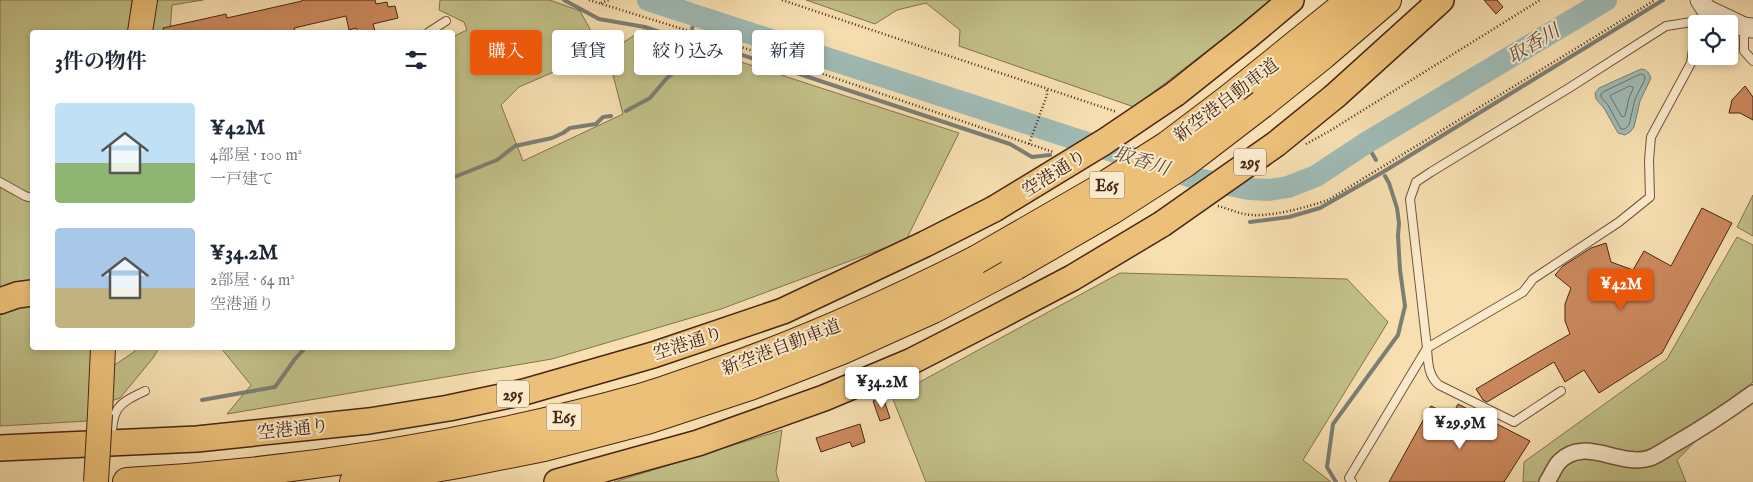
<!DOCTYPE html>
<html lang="ja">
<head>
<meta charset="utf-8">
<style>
  body { margin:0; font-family:"IM FELL English","Noto Serif JP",serif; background:#f2f2f3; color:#1f2937; height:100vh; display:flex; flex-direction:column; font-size:19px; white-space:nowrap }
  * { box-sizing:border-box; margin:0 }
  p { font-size:16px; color:#747a83 }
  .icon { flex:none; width:28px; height:28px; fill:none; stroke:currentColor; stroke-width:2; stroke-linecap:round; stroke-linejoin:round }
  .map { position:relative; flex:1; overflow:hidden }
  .sheet { position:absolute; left:30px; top:30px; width:425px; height:320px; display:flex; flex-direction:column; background:#fff; border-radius:5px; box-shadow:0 2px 8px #0003 }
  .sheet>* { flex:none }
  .top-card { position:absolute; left:470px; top:30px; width:475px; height:45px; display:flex; gap:10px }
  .buttons { position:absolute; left:1688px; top:15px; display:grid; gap:10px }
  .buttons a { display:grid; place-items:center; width:50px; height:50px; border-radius:5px; background:#fff; box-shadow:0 2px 8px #0003; font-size:25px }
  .price { position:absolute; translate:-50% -42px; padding:0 11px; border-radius:5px; background:#fff; color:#222; font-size:16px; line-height:32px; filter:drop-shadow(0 1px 2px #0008) }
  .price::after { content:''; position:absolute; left:50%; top:30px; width:15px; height:11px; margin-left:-8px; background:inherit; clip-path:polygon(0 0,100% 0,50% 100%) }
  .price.selected { background:#ea580c; color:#fff }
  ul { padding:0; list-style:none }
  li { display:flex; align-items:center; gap:15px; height:125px; padding:0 25px }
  li span { display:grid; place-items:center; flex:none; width:140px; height:100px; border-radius:5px; color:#555 }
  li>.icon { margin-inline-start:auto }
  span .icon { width:60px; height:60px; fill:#fffc; stroke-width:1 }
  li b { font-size:21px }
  h2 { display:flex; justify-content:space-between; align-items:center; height:60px; padding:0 25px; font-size:21px }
  .pill { padding:0 18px; border-radius:5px; background:#fff; box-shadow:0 2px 8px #0003; font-size:18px; line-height:45px }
  .pill.selected { background:#ea580c; color:#fff }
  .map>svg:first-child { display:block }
  .green { fill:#c2c088; stroke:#847350 }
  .water { fill:#9fbab5; stroke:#7c7f76 }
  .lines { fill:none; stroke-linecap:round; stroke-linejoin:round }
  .shore { stroke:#737066; stroke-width:1 }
  .stream { stroke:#7c7f76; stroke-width:4 }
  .river { stroke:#9fbab5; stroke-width:22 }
  .building { fill:#cd895e; stroke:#472617 }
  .service-casing { stroke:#73543e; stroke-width:10 }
  .minor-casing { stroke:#73543e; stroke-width:18 }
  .tertiary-casing { stroke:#73543e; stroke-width:21 }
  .primary-casing { stroke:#472617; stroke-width:26 }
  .trunk-casing { stroke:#472617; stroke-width:28 }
  .motorway-casing { stroke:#472617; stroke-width:30 }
  .path { stroke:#472617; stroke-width:2.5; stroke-dasharray:1 2.5; stroke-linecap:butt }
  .service { stroke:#faeacc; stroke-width:8 }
  .minor { stroke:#faeacc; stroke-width:15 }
  .tertiary { stroke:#faeacc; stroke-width:19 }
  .primary { stroke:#ecc078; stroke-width:24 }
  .trunk { stroke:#ecc078; stroke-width:25 }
  .motorway { stroke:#ecc078; stroke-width:28 }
  .primary-bridge-casing { stroke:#472617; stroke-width:26; stroke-linecap:butt }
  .trunk-bridge-casing { stroke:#472617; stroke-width:28; stroke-linecap:butt }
  .motorway-bridge-casing { stroke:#472617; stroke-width:30; stroke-linecap:butt }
  .primary-bridge { stroke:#ecc078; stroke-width:24 }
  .trunk-bridge { stroke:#ecc078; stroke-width:25 }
  .motorway-bridge { stroke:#ecc078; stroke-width:28 }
  .labels { text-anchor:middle; stroke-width:4; stroke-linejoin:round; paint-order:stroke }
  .shield { fill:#faeacc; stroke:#7d614d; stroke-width:1 }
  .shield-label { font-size:16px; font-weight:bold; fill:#472617 }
  .street-label { font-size:18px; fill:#472617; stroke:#faeacc }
  .water-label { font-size:19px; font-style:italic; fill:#5d4b3e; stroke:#faeacc }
</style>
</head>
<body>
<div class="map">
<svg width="1753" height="482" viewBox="0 0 1753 482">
  <rect width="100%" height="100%" fill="#f7dfb1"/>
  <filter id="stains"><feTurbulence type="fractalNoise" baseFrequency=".004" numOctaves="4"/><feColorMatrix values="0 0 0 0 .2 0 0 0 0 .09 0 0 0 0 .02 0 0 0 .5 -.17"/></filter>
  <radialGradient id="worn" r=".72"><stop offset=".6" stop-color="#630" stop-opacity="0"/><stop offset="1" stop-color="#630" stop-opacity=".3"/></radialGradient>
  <!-- green -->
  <g class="green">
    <path d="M0,0H132L128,32H32V281L0,293Z"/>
    <path d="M155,0H203L172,5L170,32H150Z"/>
    <path d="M440,0H550L580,11L590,29L579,61L519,87L501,105L523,161L623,114L612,71L600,57L643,30L959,133L906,240L721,309L552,359L227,414L251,385L221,348H452V37L467,30L464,22L439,10Z"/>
    <path d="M806,0H1270L1229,34L1134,107L959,46L960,30L926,3L897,10L875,24Z"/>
    <path d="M1753,195V236L1737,227Z"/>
    <path d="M1737,237L1753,245V382L1677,460L1686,482H1523L1524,462L1667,359Z"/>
    <path d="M1120,273L1347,279L1388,322L1303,460L1331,482H926L892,397Z"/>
    <path d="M32,301V348H92L88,421L0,426V313Z"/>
    <path d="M136,348H159L153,358L120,398L111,401L113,366L134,352Z"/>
    <path d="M782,430L776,472L779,482H614Z"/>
  </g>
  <!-- water -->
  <path class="water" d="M1641,69C1647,69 1649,73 1651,78L1640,101L1634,127L1630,132L1625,135L1618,133L1604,108L1596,99L1595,93L1599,88Z"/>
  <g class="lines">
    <!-- shore -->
    <g class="shore">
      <path d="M1641,74L1644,75L1645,79L1635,99L1629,125L1625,129H1621L1608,105L1601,97V94L1603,92Z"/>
      <path d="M1630,86L1633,87V89L1629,98L1625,116L1622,117L1610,96Z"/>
    </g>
    <!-- stream -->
    <g class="stream">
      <path d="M564,0L599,19L645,27L689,42L697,40L1010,144L1032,157L1050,155"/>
      <path d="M692,29L696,16"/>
      <path d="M626,111L650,98L667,78L683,65L689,42"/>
      <path d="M1366,143L1376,160"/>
      <path d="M452,178L497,160L515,146L552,138L563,133L570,128L596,124L603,117L611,116"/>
      <path d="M1250,222L1289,217L1320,208L1383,172L1663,0"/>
      <path d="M202,400L275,387L295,359L305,348"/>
      <path d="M1336,482L1327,467L1333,424L1398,335L1405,306L1400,270L1398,236L1399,223L1397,208L1389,183L1385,176"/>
    </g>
    <!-- river -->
    <path class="river" d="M648,0L1198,179L1249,189L1269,190L1288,187L1316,176L1366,143L1606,0"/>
  </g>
  <!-- building -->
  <g class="building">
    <path d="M302,0H375L376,4L387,2L388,7L395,6L398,18L373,24L375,31L368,32H357L356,28L349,30L346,16L294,28L296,32H164L163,28L226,14L227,18L302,1Z"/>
    <path d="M1484,0H1497L1503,7L1496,14Z"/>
    <path d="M1745,86L1753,97V120L1740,113H1729L1732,100Z"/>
    <path d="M1702,208L1732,223L1662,353L1599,393L1584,370L1565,382L1554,362L1487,402L1483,400L1476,389L1542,350L1570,334L1565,321V304L1571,288L1555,275L1563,266L1591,248L1606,243L1611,262L1633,270L1644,251L1671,266Z"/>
    <path d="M883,397L890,418L880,421L873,401Z"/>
    <path d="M1458,404L1530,441L1504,482H1389L1431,406L1452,416Z"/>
    <path d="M860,424L865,442L852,447L850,442L821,452L816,438Z"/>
  </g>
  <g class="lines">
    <defs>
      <g id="service">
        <path d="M1744,27V51L1753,61"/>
        <path d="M1696,29L1691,63L1651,137L1649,160L1650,197L1619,222L1533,279L1523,292L1427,348L1410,199L1416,182L1431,172L1569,88L1666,26L1698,21"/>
        <path d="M429,32L446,21"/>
        <path d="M0,182L25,196L32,198"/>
        <path d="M1427,348C1428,362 1428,376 1439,385L1514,422L1561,391"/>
        <path d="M111,440C114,408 115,405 145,391"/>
        <path d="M1352,482L1349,478L1427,348"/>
      </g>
      <path id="minor" d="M1547,482C1551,476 1554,468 1559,462C1584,435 1620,468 1650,458C1658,455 1666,449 1673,445C1701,429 1727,412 1753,393"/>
      <path id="tertiary" d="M1700,0L1706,9L1744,27L1753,28"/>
      <g id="primary">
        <path d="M140,32L145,0"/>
        <path d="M100,414L103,348"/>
      </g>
      <g id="trunk">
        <path d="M1175,94L1248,36L1291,0"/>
        <path d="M1335,96L1441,0"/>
        <path d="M0,301L17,295L32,293"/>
        <path d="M0,448L197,439L369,421L449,408L524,392L653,355L783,311L925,244L994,209"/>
        <path d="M557,482L698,443L824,398L912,361L994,319L1072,278L1162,224"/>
      </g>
      <g id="motorway">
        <path d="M1230,98L1351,0"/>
        <path d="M1262,104L1323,55L1387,0"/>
        <path d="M127,482C300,472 473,444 640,398C661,392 682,384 703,377C797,345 887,305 976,260"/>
        <path d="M354,482L458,464L544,447L647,420L750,386L842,350L933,309L1015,266"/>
      </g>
    </defs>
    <!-- service casing -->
    <use href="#service" class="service-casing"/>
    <!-- minor casing -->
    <use href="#minor" class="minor-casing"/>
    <!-- tertiary casing -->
    <use href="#tertiary" class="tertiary-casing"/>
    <!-- primary casing -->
    <use href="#primary" class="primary-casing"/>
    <!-- trunk casing -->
    <use href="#trunk" class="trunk-casing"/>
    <!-- motorway casing -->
    <use href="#motorway" class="motorway-casing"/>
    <!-- path -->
    <g class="path">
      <path d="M589,0L776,58L1053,152"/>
      <path d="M782,0L1117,112"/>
      <path d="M601,3L609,0"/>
      <path d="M1029,144L1047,95V89"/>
      <path d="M1306,144L1328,132L1540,0"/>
      <path d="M1218,206C1226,208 1235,212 1244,214C1265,219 1308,207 1328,200L1655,0"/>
    </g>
    <!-- service -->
    <use href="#service" class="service"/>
    <!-- minor -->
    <use href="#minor" class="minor"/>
    <!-- tertiary -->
    <use href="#tertiary" class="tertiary"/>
    <!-- primary -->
    <use href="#primary" class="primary"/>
    <!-- trunk -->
    <use href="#trunk" class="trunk"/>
    <!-- motorway -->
    <use href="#motorway" class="motorway"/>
    <defs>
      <path id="primary-bridge" d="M96,482L100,414"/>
      <g id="trunk-bridge">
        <path d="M994,209L1104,142L1175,94"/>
        <path d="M1162,224L1276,144L1335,96"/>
      </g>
      <g id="motorway-bridge">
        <path d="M976,260L1096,191L1168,145L1230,98"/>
        <path d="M1015,266L1112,210L1185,163L1262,104"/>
      </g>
    </defs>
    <!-- primary-bridge casing -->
    <use href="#primary-bridge" class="primary-bridge-casing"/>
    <!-- trunk-bridge casing -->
    <use href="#trunk-bridge" class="trunk-bridge-casing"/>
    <!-- motorway-bridge casing -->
    <use href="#motorway-bridge" class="motorway-bridge-casing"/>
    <!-- primary-bridge -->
    <use href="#primary-bridge" class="primary-bridge"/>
    <!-- trunk-bridge -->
    <use href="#trunk-bridge" class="trunk-bridge"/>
    <!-- motorway-bridge -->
    <use href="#motorway-bridge" class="motorway-bridge"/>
  </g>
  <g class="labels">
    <!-- shield labels -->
    <g class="shield">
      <rect x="1234" y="148.5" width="32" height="27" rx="4"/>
      <rect x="1089.5" y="171.5" width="35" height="27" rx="4"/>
      <rect x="497" y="380.5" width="32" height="27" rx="4"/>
      <rect x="546.5" y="403.5" width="35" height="27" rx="4"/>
    </g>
    <g class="shield-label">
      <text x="1250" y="168">295</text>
      <text x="1107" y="191">E65</text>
      <text x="513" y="400">295</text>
      <text x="564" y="423">E65</text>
    </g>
    <!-- street labels -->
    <g class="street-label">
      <text transform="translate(1226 100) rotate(-37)" y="6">新空港自動車道</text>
      <text transform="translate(1054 173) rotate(-32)" y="6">空港通り</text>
      <text transform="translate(688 343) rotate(-18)" y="6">空港通り</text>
      <text transform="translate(781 347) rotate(-21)" y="6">新空港自動車道</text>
      <text transform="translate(293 429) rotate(-6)" y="6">空港通り</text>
    </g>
    <!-- water labels -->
    <g class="water-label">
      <text transform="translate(1533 43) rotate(-31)" y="7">取香川</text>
      <text transform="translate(1142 160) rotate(18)" y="7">取香川</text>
    </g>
  </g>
  <rect width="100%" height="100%" filter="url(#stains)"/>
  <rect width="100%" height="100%" fill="url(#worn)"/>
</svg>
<div class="buttons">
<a><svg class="icon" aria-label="locate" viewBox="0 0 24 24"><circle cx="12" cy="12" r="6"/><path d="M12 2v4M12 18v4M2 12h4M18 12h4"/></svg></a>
</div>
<b class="price selected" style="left:1621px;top:311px">¥42M</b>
<b class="price" style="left:882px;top:409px">¥34.2M</b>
<b class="price" style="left:1460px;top:450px">¥29.9M</b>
<div class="top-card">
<a class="pill selected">購入</a>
<a class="pill">賃貸</a>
<a class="pill">絞り込み</a>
<a class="pill">新着</a>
</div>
<section class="sheet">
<h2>3件の物件<svg class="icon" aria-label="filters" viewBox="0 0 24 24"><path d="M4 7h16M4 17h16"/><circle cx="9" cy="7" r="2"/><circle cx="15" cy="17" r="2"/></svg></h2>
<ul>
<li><span style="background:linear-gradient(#bfe0f5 60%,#8fb573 0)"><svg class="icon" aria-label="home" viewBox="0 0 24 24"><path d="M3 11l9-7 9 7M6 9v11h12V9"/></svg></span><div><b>¥42M</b><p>4部屋 · 100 m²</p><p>一戸建て</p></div></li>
<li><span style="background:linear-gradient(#a9c7e8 60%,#c2b280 0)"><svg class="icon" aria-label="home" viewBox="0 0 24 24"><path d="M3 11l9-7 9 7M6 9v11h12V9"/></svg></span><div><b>¥34.2M</b><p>2部屋 · 64 m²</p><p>空港通り</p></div></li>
</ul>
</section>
</div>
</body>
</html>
